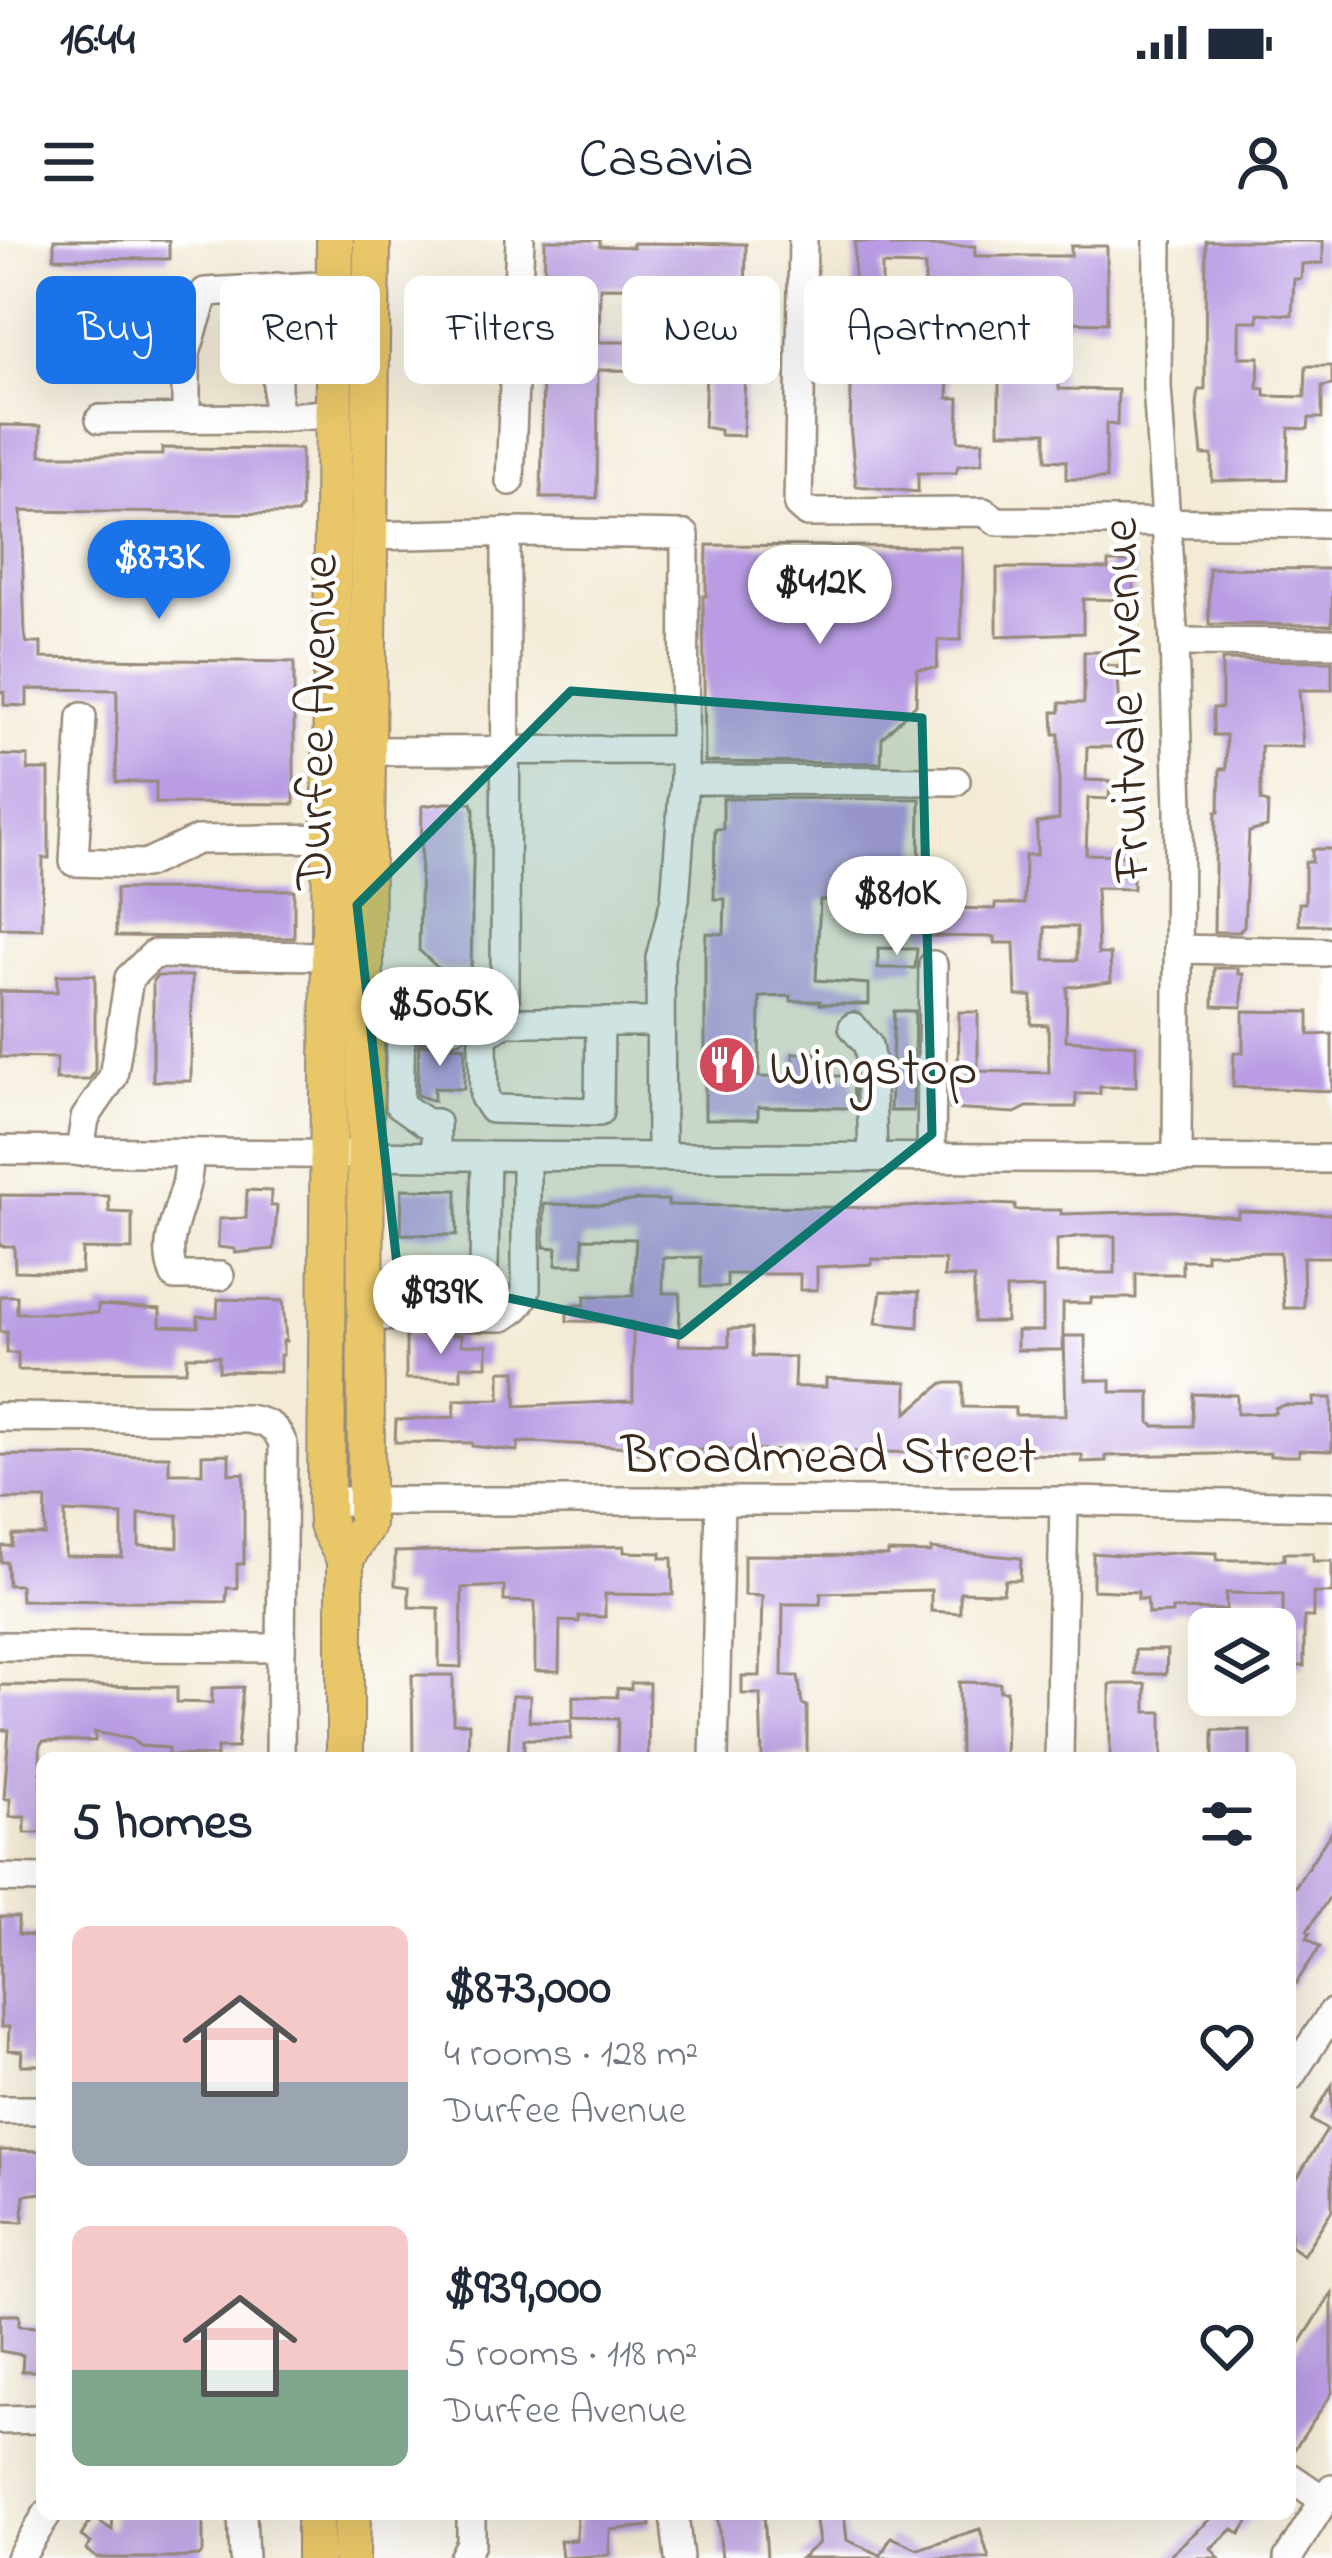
<!DOCTYPE html>
<html lang="en">
<head>
<meta charset="utf-8">
<style>
  body { margin:0; font-family:"Indie Flower",sans-serif; background:#f2f2f3; color:#1f2937; height:100vh; display:flex; flex-direction:column; font-size:45px; white-space:nowrap }
  * { box-sizing:border-box; margin:0 }
  p { font-size:39px; color:#747a83 }
  .icon { flex:none; width:66px; height:66px; fill:none; stroke:currentColor; stroke-width:2; stroke-linecap:round; stroke-linejoin:round }
  .map { position:relative; flex:1; overflow:hidden }
  .sheet { position:absolute; left:36px; top:1512px; width:1260px; height:768px; display:flex; flex-direction:column; background:#fff; border-radius:18px; box-shadow:0 12px 48px #0002 }
  .sheet>* { flex:none }
  .guide { position:absolute; left:36px; top:36px; width:1260px; height:108px; display:flex; gap:24px }
  .buttons { position:absolute; left:1188px; top:1368px; display:grid; gap:24px }
  .buttons a { display:grid; place-items:center; width:108px; height:108px; border-radius:18px; background:#fff; box-shadow:0 12px 48px #0002; font-size:60px }
  .price { position:absolute; translate:-50% -102px; padding:0 27px; border-radius:42px; background:#fff; color:#222; font-size:39px; line-height:78px; filter:drop-shadow(0 3px 6px #0008) }
  .price::after { content:''; position:absolute; left:50%; top:72px; width:36px; height:27px; margin-left:-18px; background:inherit; clip-path:polygon(0 0,100% 0,50% 100%) }
  .price.active { background:#1a73e8; color:#fff }
  ul { padding:0; list-style:none }
  li { display:flex; align-items:center; gap:36px; height:300px; padding:0 36px }
  li span { display:grid; place-items:center; flex:none; width:336px; height:240px; border-radius:18px; color:#555 }
  li>.icon { margin-inline-start:auto }
  span .icon { width:144px; height:144px; fill:#fffc; stroke-width:1 }
  li b { font-size:51px }
  h2 { display:flex; justify-content:space-between; align-items:center; height:144px; padding:0 36px; font-size:51px }
  .pill { padding:0 42px; border-radius:18px; background:#fff; box-shadow:0 12px 48px #0002; font-size:42px; line-height:108px }
  .pill.active { background:#1a73e8; color:#fff }
  .status { display:flex; justify-content:space-between; align-items:center; height:84px; padding:0 60px; background:#fff; direction:ltr }
  .status svg { height:33px; fill:currentColor }
  header { display:flex; justify-content:space-between; align-items:center; height:156px; padding:0 36px; background:#fff; font-size:54px; font-weight:600 }
  .map>svg:first-child { display:block }
  .building { fill:#b99ce3; fill-rule:evenodd }
  .lines { fill:none; stroke-linecap:round; stroke-linejoin:round }
  .minor-casing { stroke:#978a7a; stroke-width:32 }
  .major-casing { stroke:#978a7a; stroke-width:40 }
  .minor { stroke:#fff; stroke-width:27 }
  .major { stroke:#e9c769; stroke-width:36 }
  .marked { fill:#0f766e; fill-opacity:0.2; stroke:#0f766e; stroke-width:9; stroke-linejoin:round }
  .labels { text-anchor:middle; stroke-width:9; stroke-linejoin:round; paint-order:stroke }
  .street-label { font-size:54px; fill:#3b2a1e; stroke:#fff }
  .poi-label { font-size:54px; fill:#3b2a1e; stroke:#fff; text-anchor:start }
</style>
</head>
<body>
<div class="status"><b>16:44</b><svg viewBox="0 0 49 12"><path d="M0 12V9h3v3zM5 12V6h3v6zM10 12V3h3v9zM15 12V0h3v12zM26 1h20v11H26zM47 4h2v5h-2z"/></svg></div>
<header><svg class="icon" aria-label="menu" viewBox="0 0 24 24"><path d="M4 6h16M4 12h16M4 18h16"/></svg>Casavia<svg class="icon" aria-label="person" viewBox="0 0 24 24"><circle cx="12" cy="8" r="4"/><path d="M4 21q1-7 8-7t8 7"/></svg></header>
<div class="map">
<svg width="1332" height="2318" viewBox="0 0 1332 2318">
  <rect width="100%" height="100%" fill="#fff"/>
  <filter id="ink" filterUnits="userSpaceOnUse"><feTurbulence type="fractalNoise" baseFrequency=".00833" numOctaves="2"/><feDisplacementMap in="SourceGraphic" scale="24" xChannelSelector="R" yChannelSelector="G"/><feConvolveMatrix kernelMatrix="1 2 1 2 8 2 1 2 1" color-interpolation-filters="sRGB"/></filter>
  <filter id="wash" filterUnits="userSpaceOnUse"><feTurbulence type="fractalNoise" baseFrequency=".004" numOctaves="4" result="noise"/><feDisplacementMap in="SourceGraphic" scale="48" xChannelSelector="R" yChannelSelector="G"/><feGaussianBlur stdDeviation="2.7" result="paint"/><feColorMatrix in="noise" values="0 0 0 0 0 0 0 0 0 0 0 0 0 0 0 0 0 1.4 0 .05"/><feComposite in="paint" operator="in"/></filter>
  <g filter="url(#wash)">
    <rect width="100%" height="100%" fill="#f3ebd6"/>
    <g id="blocks">
      <!-- building -->
      <g class="building">
        <path d="M54,0H169V19L54,18Z"/>
        <path d="M545,0H600V6L633,7V3L746,4L745,68H750L751,130H745L743,196L720,195V190L704,187L706,131L598,130L597,258H541ZM600,47L679,48V102H599Z"/>
        <path d="M1206,1H1323V23L1302,24L1301,39H1294L1292,75L1258,73V81H1239V117H1259L1258,148L1265,149V156L1305,157L1306,126H1332V145L1322,147V178H1309L1308,189L1289,188L1287,239L1212,241V215H1202L1197,164L1199,150H1205Z"/>
        <path d="M855,2H891V6H975V16H1071V6H1107V83L1060,82L1059,149L1118,150L1117,185L1106,184V239H1066V221L1046,220V192H999V125L988,124L989,95L1023,96V42H975L974,93H939V130H949L948,158H959L958,201H983L982,223L958,226L956,233H918V252L856,246L850,185ZM882,25L925,26V70H882Z"/>
        <path d="M0,185L41,186V215H162V208L301,209V268L297,274L21,271L25,395L27,403H41V418L294,422V564L156,563V542H116L117,450L27,449V466L4,465V452H0Z"/>
        <path d="M707,305L962,307L961,400H938L937,428L917,429L916,464L882,498L881,523L705,522L703,356H706Z"/>
        <path d="M1108,322H1134L1133,360L1083,359V393L997,396V328L1108,329Z"/>
        <path d="M1209,328L1332,329V385L1209,384Z"/>
        <path d="M1084,412H1106L1105,425L1117,426L1121,480L1133,481V507H1087L1086,540L1110,541L1109,559L1088,558L1086,614L1133,615V649L1096,648L1098,714H1110L1111,742L1067,747L1066,800L1136,805V847H1100V854H1076V867H1027L1015,873L950,869V841H958L959,772H978V831L1049,833L1048,785L1031,784L1032,756H1016L1014,703H995V697L923,696V660H820L816,740L869,744V764H820V761H791V756L760,757L759,837L793,838V813H815L816,836H853L854,868L758,867V879H705V711L706,693L724,694L725,659H714L715,589H723V558L920,559L919,633H944V668L995,669V664H1024L1025,615H1037V583L1059,579V494H1054L1053,472H1060V463H1084ZM1045,687H1077V720H1045Z"/>
        <path d="M1222,420L1332,421V450H1299L1303,507L1261,506V561L1268,563L1267,587L1249,592L1244,686L1239,692H1214L1216,572H1219L1220,529H1226V495H1213V468H1222Z"/>
        <path d="M0,515L28,516V530H49V618H43L42,689L0,688Z"/>
        <path d="M446,563H472L474,569L471,730L439,729L419,710L422,566Z"/>
        <path d="M1312,609H1332V685H1299V663H1305V622H1312Z"/>
        <path d="M116,649L294,650V698L116,696Z"/>
        <path d="M878,708L917,709L915,728H878Z"/>
        <path d="M1214,728H1238V734H1243L1242,767L1213,766Z"/>
        <path d="M57,735H95V832L89,840H56L57,818L0,817V751L57,752Z"/>
        <path d="M157,736H192L191,841H153V740Z"/>
        <path d="M894,771H915L913,871H890Z"/>
        <path d="M1243,771L1309,772V795L1332,794V851L1233,847L1234,813H1243Z"/>
        <path d="M419,804L465,807L464,849L434,848V861L417,855Z"/>
        <path d="M402,949L457,950V995L401,994Z"/>
        <path d="M247,950L271,951V966H277L274,1009L235,1013V1009L218,1007L219,979L246,978Z"/>
        <path d="M0,955L109,956V972L132,973V1010L82,1009L81,1033L15,1031L14,1006H0Z"/>
        <path d="M637,960H668V965L890,968L967,963L1015,965V970H1061V974L1174,971L1238,977V971L1332,974V1017H1303L1304,1068H1284L1280,1012L1206,1013V1020H1182V1034H1136V1058H1091V1063H1063V1110H1017V1091H1043V1048L1006,1049V1082H974V1038L944,1037L945,1020L872,1019V1024L817,1027V1050H800V1034H727V1047H701V1017L663,1018V1053H680L679,1105L729,1106V1089L752,1088L753,1116L795,1117L794,1147H826V1138L907,1142V1173L943,1143H963V1167L1015,1168V1175H1066L1064,1096H1085L1086,1140H1111V1152H1150V1183L1154,1186H1192L1193,1154L1237,1155V1174L1275,1173V1168L1284,1165L1314,1166V1158H1332V1211L1299,1210V1216H1270V1213L1106,1216V1221L1082,1222V1215L664,1209V1212H633V1207L529,1202L518,1203L517,1211L472,1206V1203L395,1202L396,1180L454,1177L455,1160L500,1159V1131H516V1166L633,1161V1082L567,1081V1065H585V1056H633L636,999L583,998V1025H556L557,1008L544,1007V964L602,965ZM1080,996H1115V1033H1057V1000Z"/>
        <path d="M881,1051L919,1052L918,1087L876,1083Z"/>
        <path d="M0,1056H17V1073H98V1065L160,1069V1086L198,1087V1076L217,1077L218,1059L283,1061L286,1101H283V1115H280V1132L219,1131V1116H187L186,1131L18,1130V1113H7V1092H0Z"/>
        <path d="M406,1095H461V1105H487V1126H461V1139H406Z"/>
        <path d="M229,1214V1234L244,1233V1324H237V1348H227L226,1362L21,1360L20,1345H8L7,1322H1V1306H12L13,1295H45L46,1259H0V1215L169,1216V1233H202V1215ZM65,1272L122,1275V1317L65,1316ZM139,1274L178,1275V1307L139,1306Z"/>
        <path d="M624,1306V1312L661,1313V1318H672L673,1355L605,1354V1377L579,1376V1382L560,1381L559,1431H535V1362L504,1361V1346L462,1348L461,1427L439,1426V1368L409,1367V1347L395,1345V1312Z"/>
        <path d="M931,1309L1021,1318L1020,1340H1005L1003,1353L960,1352V1373L931,1371V1350L821,1353L820,1364H783L782,1436H798L802,1464L807,1466V1516L762,1518L760,1454H742V1436H760L762,1356L744,1355V1315L888,1316V1312L931,1313Z"/>
        <path d="M1188,1312L1217,1313V1320H1284V1313H1313V1321H1332V1353H1313V1377H1304V1426H1283V1354L1226,1353V1370L1172,1369V1373L1148,1374L1147,1359H1138V1352L1093,1350V1313L1132,1316Z"/>
        <path d="M1135,1410H1167L1166,1434H1135Z"/>
        <path d="M412,1435H453V1483H469L468,1518H413Z"/>
        <path d="M959,1442L1000,1443V1451H1007L1005,1518H960Z"/>
        <path d="M631,1443H649L648,1518L617,1516L618,1479L573,1478V1456L617,1457V1448L631,1449Z"/>
        <path d="M1110,1444H1146V1472H1162V1518H1110Z"/>
        <path d="M0,1445L177,1447V1462L212,1463V1448L243,1447L237,1508H217V1516L168,1515V1508L140,1506L131,1499L95,1492V1501H43L40,1505L42,1593H25V1577H10V1559H4L9,1490H0Z"/>
        <path d="M512,1456H530L529,1481H571V1499H524V1514H508Z"/>
        <rect x="1213" y="1490" width="37" height="28"/>
        <path d="M1332,1591V1653L1307,1691L1310,1693L1307,1698L1320,1707L1290,1752V1654Z"/>
        <path d="M0,1677H18V1694L41,1697V1825H21L22,1811L8,1810L9,1787H1Z"/>
        <path d="M1332,1845V1970L1303,2015L1290,2006V1933L1297,1938L1327,1890L1311,1880Z"/>
        <path d="M0,1910L42,1911V1953L24,1955L23,1982L0,1981Z"/>
        <path d="M1332,2053V2153L1290,2216V2119Z"/>
        <path d="M0,2075H19V2086L42,2087V2131H22L23,2115L0,2111Z"/>
        <path d="M113,2274H203V2312L199,2316L172,2318H97L86,2310L91,2303L81,2296L93,2277L112,2290Z"/>
        <path d="M577,2274H650V2286L610,2290L609,2315L562,2318L560,2301L576,2300Z"/>
        <path d="M717,2274H764L767,2318H722Z"/>
        <path d="M815,2274H844L847,2300L881,2315L891,2297L918,2309L980,2289L989,2318H801L819,2303Z"/>
        <path d="M1210,2274H1253L1240,2294L1233,2289L1211,2308L1219,2318H1166L1213,2277Z"/>
      </g>
    </g>
  </g>
  <g filter="url(#ink)">
    <use href="#blocks" fill-opacity="0" stroke="#978a7a" stroke-width="3"/>
    <g class="lines">
      <defs>
        <g id="minor">
          <path d="M803,0L798,265L807,273L984,272L997,281L1332,284"/>
          <path d="M1158,0L1157,146L1174,402L1179,569L1177,916"/>
          <path d="M277,47V178"/>
          <path d="M186,177V113L205,52L335,45"/>
          <path d="M100,179L277,178L335,173"/>
          <path d="M510,241L520,0"/>
          <path d="M506,292L505,782H660"/>
          <path d="M370,296L521,292L685,295L684,540L675,660L660,718L661,916"/>
          <path d="M1174,402L1332,403"/>
          <path d="M82,477L74,622L145,624L197,600L331,598"/>
          <path d="M351,511L682,510"/>
          <path d="M684,540L956,541"/>
          <path d="M1178,709L1324,712"/>
          <path d="M505,782L487,793L483,801L484,857L492,869L599,872L600,782"/>
          <path d="M853,787L868,805L870,818L873,916"/>
          <path d="M0,910L436,916L1332,919"/>
          <path d="M80,912L85,878L113,837L129,738L154,714L329,716"/>
          <path d="M188,914C194,955 156,995 175,1036H220"/>
          <path d="M436,916V883H426L399,864L401,786L455,787"/>
          <path d="M931,916L933,725"/>
          <path d="M484,1026L486,916"/>
          <path d="M365,1076L503,1077C515,1070 523,1064 526,1050V916"/>
          <path d="M0,1177L249,1179C267,1183 276,1185 283,1204L280,1518"/>
          <path d="M326,1261H1064L1332,1266"/>
          <path d="M0,1406L281,1408"/>
          <path d="M714,1518L720,1262"/>
          <path d="M1059,1518L1064,1261"/>
          <path d="M0,1638L42,1639"/>
          <path d="M1290,1837L1332,1773"/>
          <path d="M0,1870H42"/>
          <path d="M0,2180L42,2179"/>
          <path d="M1290,2237L1324,2260"/>
          <path d="M242,2274L244,2318"/>
          <path d="M674,2274L679,2318"/>
          <path d="M20,2318L47,2274"/>
          <path d="M463,2318L471,2303V2274"/>
          <path d="M1288,2318L1332,2248"/>
        </g>
        <g id="major">
          <path d="M335,0L326,1261L327,1285L345,1319V1518"/>
          <path d="M345,1319L366,1285L365,716L372,0"/>
          <path d="M315,2318V2274"/>
          <path d="M351,2318L352,2274"/>
        </g>
      </defs>
      <!-- minor casing -->
      <use href="#minor" class="minor-casing"/>
      <!-- major casing -->
      <use href="#major" class="major-casing"/>
      <!-- minor -->
      <use href="#minor" class="minor"/>
      <!-- major -->
      <use href="#major" class="major"/>
    </g>
  </g>
  <!-- marked area -->
  <path class="marked" d="M571,451L922,478L932,894L680,1095L398,1034L357,665Z"/>
  <!-- icons -->
  <defs>
    <symbol id="restaurant-disc" viewBox="-11 -11 22 22"><circle r="9.5" fill="#d1495b" stroke="#fff"/><path d="M-5-6h1v4h1v-4h1v4h1v-4h1v5L-1.5 .5V6h-2V.5L-5-1ZM5-6V6H3V1.5H1.5Q1.5-4 5-6Z" fill="#fff"/></symbol>
  </defs>
  <g fill-rule="evenodd">
    <use href="#restaurant-disc" x="694" y="792" width="66" height="66"/>
  </g>
  <g class="labels">
    <!-- street labels -->
    <g class="street-label">
      <text transform="translate(1123 460) rotate(-92)" y="19">Fruitvale Avenue</text>
      <text transform="translate(314 482) rotate(-89)" y="19">Durfee Avenue</text>
      <text x="829" y="1232">Broadmead Street</text>
    </g>
    <!-- poi labels -->
    <g class="poi-label">
      <text x="769" y="844">Wingstop</text>
    </g>
  </g>
</svg>
<div class="buttons">
<a><svg class="icon" aria-label="layers" viewBox="0 0 24 24"><path d="M12 4l9 5-9 5-9-5zM3 14l9 5 9-5"/></svg></a>
</div>
<b class="price active" style="left:159px;top:382px">$873K</b>
<b class="price" style="left:820px;top:407px">$412K</b>
<b class="price" style="left:897px;top:718px">$810K</b>
<b class="price" style="left:440px;top:829px">$505K</b>
<b class="price" style="left:441px;top:1117px">$939K</b>
<div class="guide">
<a class="pill active">Buy</a>
<a class="pill">Rent</a>
<a class="pill">Filters</a>
<a class="pill">New</a>
<a class="pill">Apartment</a>
</div>
<section class="sheet">
<h2>5 homes<svg class="icon" aria-label="filters" viewBox="0 0 24 24"><path d="M4 7h16M4 17h16"/><circle cx="9" cy="7" r="2"/><circle cx="15" cy="17" r="2"/></svg></h2>
<ul>
<li><span style="background:linear-gradient(#f6c9c9 65%,#9aa5b1 0)"><svg class="icon" aria-label="home" viewBox="0 0 24 24"><path d="M3 11l9-7 9 7M6 9v11h12V9"/></svg></span><div><b>$873,000</b><p>4 rooms · 128 m²</p><p>Durfee Avenue</p></div><svg class="icon" aria-label="heart" viewBox="0 0 24 24"><path d="M12 20l-8-8c-3-5 5-10 8-4 3-6 11-1 8 4z"/></svg></li>
<li><span style="background:linear-gradient(#f6c9c9 60%,#7fa58c 0)"><svg class="icon" aria-label="home" viewBox="0 0 24 24"><path d="M3 11l9-7 9 7M6 9v11h12V9"/></svg></span><div><b>$939,000</b><p>5 rooms · 118 m²</p><p>Durfee Avenue</p></div><svg class="icon" aria-label="heart" viewBox="0 0 24 24"><path d="M12 20l-8-8c-3-5 5-10 8-4 3-6 11-1 8 4z"/></svg></li>
</ul>
</section>
</div>
</body>
</html>
